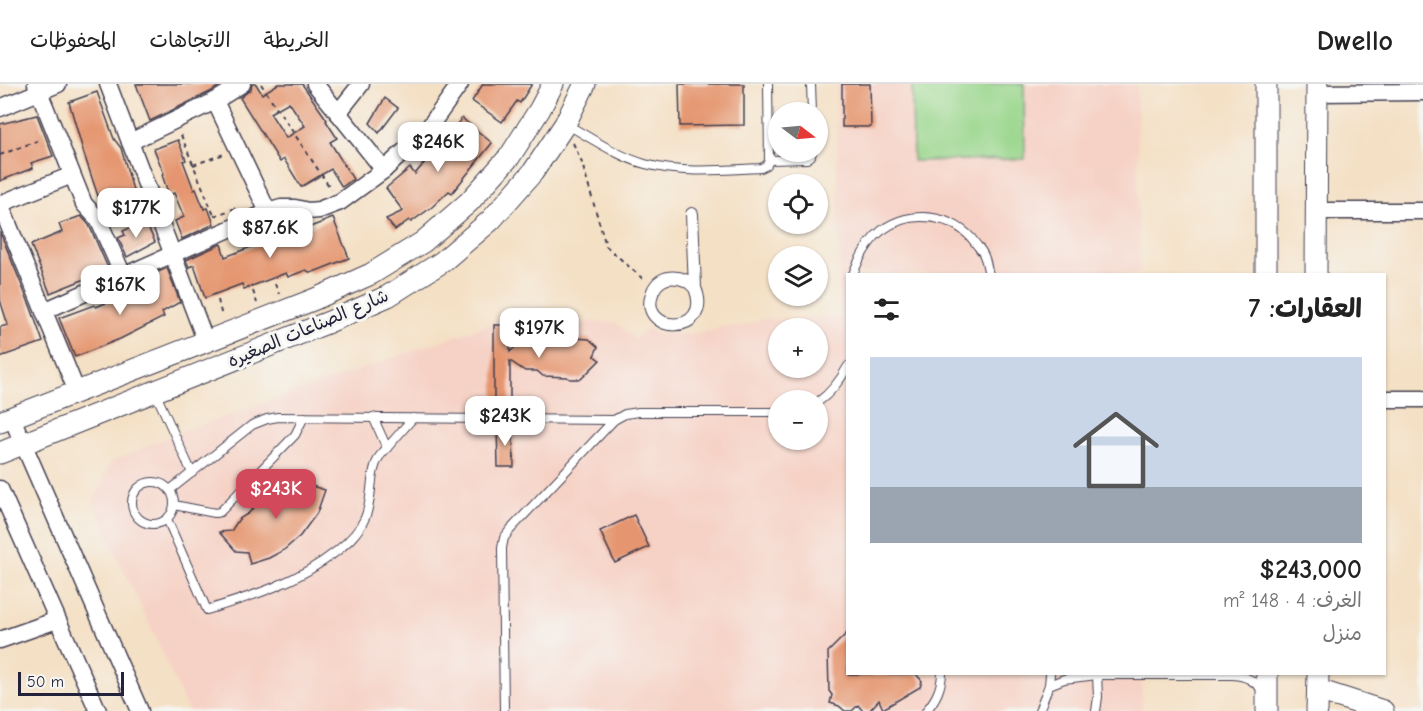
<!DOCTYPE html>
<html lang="ar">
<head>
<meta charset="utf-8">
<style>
  body { margin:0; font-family:"Comic Neue","Playpen Sans Arabic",sans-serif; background:#f6f6f6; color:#222; direction:rtl; height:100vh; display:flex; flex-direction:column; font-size:22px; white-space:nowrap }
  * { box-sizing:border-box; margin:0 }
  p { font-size:20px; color:#767676 }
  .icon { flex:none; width:33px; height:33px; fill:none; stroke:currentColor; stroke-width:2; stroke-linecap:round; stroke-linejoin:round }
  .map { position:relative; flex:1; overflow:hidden; direction:ltr }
  .side { position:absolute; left:846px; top:189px; width:540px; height:402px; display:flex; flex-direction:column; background:#fff; border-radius:0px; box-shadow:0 2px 4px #0004; direction:rtl }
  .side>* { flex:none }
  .needle { width:39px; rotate:106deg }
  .fabs { position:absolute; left:768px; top:18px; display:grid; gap:12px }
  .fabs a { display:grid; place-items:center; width:60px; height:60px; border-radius:50%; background:#fff; box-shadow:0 2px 4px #0004; font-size:30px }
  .scale { position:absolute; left:18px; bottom:15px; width:106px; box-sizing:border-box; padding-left:6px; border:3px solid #22223b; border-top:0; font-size:16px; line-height:21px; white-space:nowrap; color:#22223b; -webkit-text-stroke:4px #f6f6f2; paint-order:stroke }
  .price { position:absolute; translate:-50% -51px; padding:0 14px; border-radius:12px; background:#fff; color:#222; font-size:20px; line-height:39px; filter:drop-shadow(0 2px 3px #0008) }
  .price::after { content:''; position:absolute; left:50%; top:36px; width:18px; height:14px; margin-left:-9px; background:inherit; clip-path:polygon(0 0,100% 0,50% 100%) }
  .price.active { background:#d1495b; color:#fff }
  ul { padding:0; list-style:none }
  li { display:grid; align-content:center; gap:12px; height:318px; padding:0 24px }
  li span { display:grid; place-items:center; height:186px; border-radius:0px; color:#555 }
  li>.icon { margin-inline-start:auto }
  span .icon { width:108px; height:108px; fill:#fffc; stroke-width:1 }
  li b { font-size:26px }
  h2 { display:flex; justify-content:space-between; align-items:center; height:72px; padding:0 24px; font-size:26px }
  header { display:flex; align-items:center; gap:36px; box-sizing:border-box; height:84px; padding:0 30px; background:#fff; border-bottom:2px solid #e0e0e0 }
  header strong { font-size:28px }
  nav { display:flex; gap:33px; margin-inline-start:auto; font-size:21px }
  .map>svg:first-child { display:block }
  .built { fill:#f6d1c5; fill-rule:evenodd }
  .green { fill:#99d68b; stroke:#5e7c63; stroke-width:1.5 }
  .building { fill:#e5966f; fill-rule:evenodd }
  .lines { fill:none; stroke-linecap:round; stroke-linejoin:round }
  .service-casing { stroke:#423e50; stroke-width:10 }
  .pedestrian-casing { stroke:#423e50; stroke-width:14 }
  .minor-casing { stroke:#423e50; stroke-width:19 }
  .tertiary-casing { stroke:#423e50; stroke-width:23 }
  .path { stroke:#423e50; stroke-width:2; stroke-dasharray:4.5 4.5; stroke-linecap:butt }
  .service { stroke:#fff; stroke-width:8 }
  .pedestrian { stroke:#fff; stroke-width:12 }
  .minor { stroke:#fff; stroke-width:16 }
  .tertiary { stroke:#fff; stroke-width:21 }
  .labels { text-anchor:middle; stroke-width:6; stroke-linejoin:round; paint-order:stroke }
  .street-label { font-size:18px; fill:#22223b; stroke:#f6f6f2 }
</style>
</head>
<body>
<header>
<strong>Dwello</strong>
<nav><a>الخريطة</a><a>الاتجاهات</a><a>المحفوظات</a></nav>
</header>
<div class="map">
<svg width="1423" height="627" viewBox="0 0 1423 627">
  <rect width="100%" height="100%" fill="#f6f6f2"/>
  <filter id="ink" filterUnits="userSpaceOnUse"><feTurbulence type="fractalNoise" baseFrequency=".0167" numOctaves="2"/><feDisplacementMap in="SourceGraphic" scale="12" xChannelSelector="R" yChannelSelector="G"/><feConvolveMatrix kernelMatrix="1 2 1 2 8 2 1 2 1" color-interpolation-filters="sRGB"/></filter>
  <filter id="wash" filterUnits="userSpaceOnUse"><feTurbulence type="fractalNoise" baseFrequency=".008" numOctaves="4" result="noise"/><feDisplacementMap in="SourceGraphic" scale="24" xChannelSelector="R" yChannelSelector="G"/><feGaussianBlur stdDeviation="1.35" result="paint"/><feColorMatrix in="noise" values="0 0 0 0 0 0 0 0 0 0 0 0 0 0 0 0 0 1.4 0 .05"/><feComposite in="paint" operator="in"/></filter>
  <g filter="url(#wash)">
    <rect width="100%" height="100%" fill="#f4e0c5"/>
    <!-- built -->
    <path class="built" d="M836,0H1137L1139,190H848V590H1142V627H188L160,563L108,453L93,417L111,378L173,351L493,239L615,238L635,255L648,244L656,250H683L713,247L720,243L742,242L763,235L840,233ZM778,244H818V284H778ZM778,316H818V356H778Z"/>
    <!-- green -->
    <path class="green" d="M912,0H1024L1025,75L913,77Z"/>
    <g id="blocks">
      <!-- building -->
      <g class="building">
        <path d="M136,0H222L210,8L150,37Z"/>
        <path d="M252,0H256L262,10L278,0H302L327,36L326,37L337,54L330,58L353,95L342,103L331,85L301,103L284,75L280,78L240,14L251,5ZM289,18L305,42L286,54L270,29Z"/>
        <path d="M483,0H532L520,19L517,17L502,38L472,17Z"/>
        <path d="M679,0H744V41L680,42Z"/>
        <path d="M842,0H870L871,43H842Z"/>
        <path d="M97,8L114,55L121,64L135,113L102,124L84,70L69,18Z"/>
        <path d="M385,14L398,24L379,49L370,39Z"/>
        <path d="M37,31L53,72L31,79L33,84L0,97V40Z"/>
        <path d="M462,34L492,59L452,109L449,107L432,123L411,138L409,136L395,146L386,135L403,127L386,104L410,84L415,90Z"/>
        <path d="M178,56L186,76L183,77L194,106L196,105L204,125L208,124L214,140L182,155L175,137L184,133L174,109L169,111L162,91L164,90L154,65Z"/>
        <path d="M81,132L89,141L108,184L100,189L50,209L31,161L62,148L59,140Z"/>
        <path d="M333,134L349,174L311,189L306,186L288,193L286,189L244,205L242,200L205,214L194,181L189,183L186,176L221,160L225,173L272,155L273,160L295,151V149Z"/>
        <path d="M145,137L155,158L127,173L118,154L125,151L123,147Z"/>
        <path d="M0,148L31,224L43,258L0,273V243L8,241L0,216Z"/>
        <path d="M167,184L180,218L162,228L164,233L120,255L75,273L59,234L94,221L96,223L113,216L116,220L135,209L134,206L152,199L149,192Z"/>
        <path d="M494,241H510V268L531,247L568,249L575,254L589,255L598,263L594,272L600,276L581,295H570L567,293L543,292L537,287H525L510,277V329H494Z"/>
        <path d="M497,341H510L509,349H513L514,383H498Z"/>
        <path d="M289,389L291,392L295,391L305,400L325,406L317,429L300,452L284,466L269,474L250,480L247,468L236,467L219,448L231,447L239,435L249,429L261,414L267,412Z"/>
        <path d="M634,431L649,463L615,479L600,447Z"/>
        <path d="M848,548V590H916L922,597L920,603L883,625L879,616L869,627H863L858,621L852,627H845L839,622L830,619L832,611L829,607L828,568Z"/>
      </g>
    </g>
  </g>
  <g filter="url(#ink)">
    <use href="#blocks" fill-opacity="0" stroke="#423e50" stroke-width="1.5"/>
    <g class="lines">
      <defs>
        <g id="service">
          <path d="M811,0L812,28"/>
          <path d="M566,40C591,54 617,72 645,80C683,90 722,86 761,84L767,81L769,76L768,0"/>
          <path d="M769,76L807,75L811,72L812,68"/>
          <path d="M853,190C859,175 868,157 881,147C910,124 955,130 976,160C979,164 983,168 984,172C987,178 987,185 989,190"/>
          <path d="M155,308L192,389"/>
          <path d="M818,318C832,308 840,297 848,282"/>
          <path d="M373,333L387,364"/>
          <circle cx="153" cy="419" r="21"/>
          <path d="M170,406L252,341L267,335L278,333L614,336"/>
          <path d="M174,421L215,429L220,428L295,351L304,333"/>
          <path d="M167,435L207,526C253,512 298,498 337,467C348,458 358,449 364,436C374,416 368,392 379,373L413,334"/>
          <path d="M1049,601L1064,595L1097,591H1233C1248,592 1253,597 1264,607"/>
          <path d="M504,627L502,464L504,454L510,446L614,336L625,330L639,328H778"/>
          <path d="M926,627C936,615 941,605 942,590"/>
          <path d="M1039,627L1049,601L1050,590"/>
          <path d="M1096,627L1098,613L1097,591"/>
        </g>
        <path id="pedestrian" d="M692,130L695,204C715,253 635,251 653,207C661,188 684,191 695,204"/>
        <g id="minor">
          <path d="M36,0L84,120L98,135L123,191"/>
          <path d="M108,0L206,258"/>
          <path d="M315,0L384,86"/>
          <path d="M1317,9L1423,8"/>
          <path d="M215,17L268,128"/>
          <path d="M0,24L58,0"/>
          <path d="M338,29L361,0"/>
          <path d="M130,58L215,17L242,0"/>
          <path d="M0,120L77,308"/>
          <path d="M0,120L72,91"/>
          <path d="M1317,127H1423"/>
          <path d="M44,227L268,128L281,124H295L308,127L319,126L340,118L384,86L427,46L460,0"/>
          <path d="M1384,315H1423"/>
          <path d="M12,334L140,627"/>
          <path d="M0,405L98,627"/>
          <path d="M0,556L57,536"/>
        </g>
        <g id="tertiary">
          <path d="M1266,190V0"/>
          <path d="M1316,190L1317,0"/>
          <path d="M0,338L315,215L371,190L423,158L469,118L510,72L540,25L553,0"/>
          <path d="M0,369L329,238L388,212L442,178L491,136L533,88L565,40L585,0"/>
          <path d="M1267,590V627"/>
          <path d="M1318,606L1383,627"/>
          <path d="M1317,627L1318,590"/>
        </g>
      </defs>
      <!-- service casing -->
      <use href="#service" class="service-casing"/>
      <!-- pedestrian casing -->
      <use href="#pedestrian" class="pedestrian-casing"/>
      <!-- minor casing -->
      <use href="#minor" class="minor-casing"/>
      <!-- tertiary casing -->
      <use href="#tertiary" class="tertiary-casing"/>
      <!-- path -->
      <g class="path">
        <path d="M261,0L331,105"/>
        <path d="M181,51L215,134"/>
        <path d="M573,59L581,76L606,162L644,196"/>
        <path d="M0,71L42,55"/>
        <path d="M193,81L224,70"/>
        <path d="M214,132L236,124"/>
        <path d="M249,152L251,158"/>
        <path d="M275,200L279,210"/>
        <path d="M253,207L257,219"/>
        <path d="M218,216L222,233"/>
      </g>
      <!-- service -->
      <use href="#service" class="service"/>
      <!-- pedestrian -->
      <use href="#pedestrian" class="pedestrian"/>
      <!-- minor -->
      <use href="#minor" class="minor"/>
      <!-- tertiary -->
      <use href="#tertiary" class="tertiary"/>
    </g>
  </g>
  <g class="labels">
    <!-- street labels -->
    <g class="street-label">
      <text transform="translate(308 244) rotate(-23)" y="6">شارع الصناعات الصغيره</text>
    </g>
  </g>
</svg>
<div class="fabs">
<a><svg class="needle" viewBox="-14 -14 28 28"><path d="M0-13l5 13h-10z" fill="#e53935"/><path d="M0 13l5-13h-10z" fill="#767676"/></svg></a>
<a><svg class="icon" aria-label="locate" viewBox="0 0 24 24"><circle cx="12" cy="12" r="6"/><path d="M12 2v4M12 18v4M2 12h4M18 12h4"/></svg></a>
<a><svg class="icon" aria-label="layers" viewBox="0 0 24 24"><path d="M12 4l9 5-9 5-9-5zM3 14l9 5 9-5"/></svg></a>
<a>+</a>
<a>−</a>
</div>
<div class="scale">50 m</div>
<b class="price" style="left:438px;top:89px">$246K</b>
<b class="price" style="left:136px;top:155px">$177K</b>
<b class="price" style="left:270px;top:175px">$87.6K</b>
<b class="price" style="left:120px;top:232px">$167K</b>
<b class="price" style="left:539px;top:275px">$197K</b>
<b class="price" style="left:505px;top:363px">$243K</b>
<b class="price active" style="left:276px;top:436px">$243K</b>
<section class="side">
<h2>العقارات: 7<svg class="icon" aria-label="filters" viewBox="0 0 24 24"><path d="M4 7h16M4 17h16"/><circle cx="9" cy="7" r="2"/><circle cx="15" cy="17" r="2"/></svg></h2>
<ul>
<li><span style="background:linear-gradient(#c9d6e8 70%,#9aa5b1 0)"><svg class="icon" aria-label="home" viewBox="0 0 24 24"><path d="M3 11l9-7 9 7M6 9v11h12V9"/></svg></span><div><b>$243,000</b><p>الغرف: 4 · 148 m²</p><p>منزل</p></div></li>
</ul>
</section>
</div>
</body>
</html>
